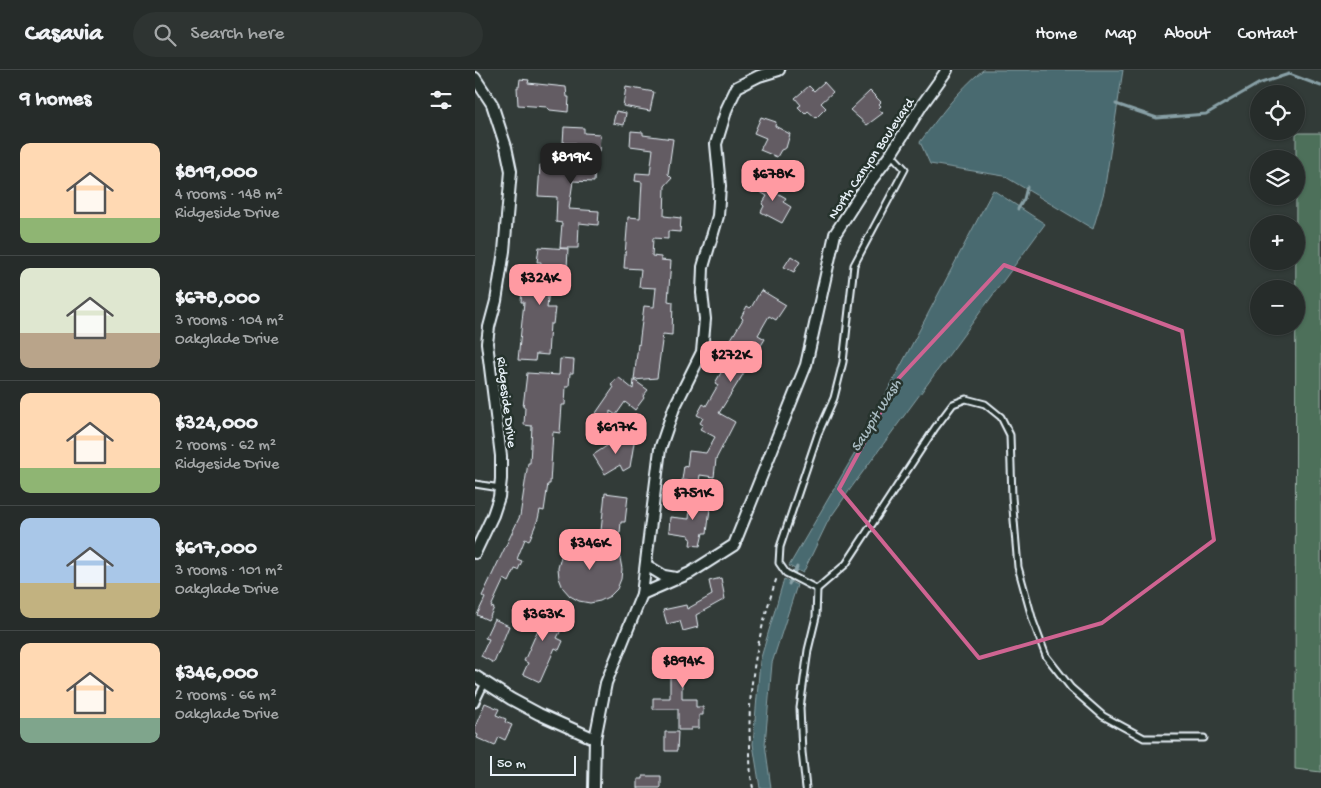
<!DOCTYPE html>
<html lang="en">
<head>
<meta charset="utf-8">
<style>
  body { margin:0; font-family:"Gochi Hand",sans-serif; background:#2e3432; color:#f1f3f6; height:100vh; display:flex; flex-direction:column; font-size:19px; white-space:nowrap }
  * { box-sizing:border-box; margin:0 }
  p { font-size:16px; color:#a4a7a8 }
  .icon { flex:none; width:28px; height:28px; fill:none; stroke:currentColor; stroke-width:2; stroke-linecap:round; stroke-linejoin:round }
  .map { position:relative; flex:1; overflow:hidden }
  .details { display:flex; flex-direction:column; background:#262c2a; width:475px }
  .details>* { flex:none }
  .buttons { position:absolute; left:775px; top:15px; display:grid; gap:10px }
  .buttons a { display:grid; place-items:center; width:55px; height:55px; border-radius:50%; background:#262c2a; box-shadow:0 1px 4px #0004,0 0 0 1px #424847; font-size:25px }
  .scale { position:absolute; left:15px; bottom:12px; width:86px; box-sizing:border-box; padding-left:5px; border:2px solid #e8f1f8; border-top:0; font-size:14px; line-height:18px; white-space:nowrap; color:#e8f1f8; -webkit-text-stroke:4px #26332d; paint-order:stroke }
  .price { position:absolute; translate:-50% -42px; padding:0 11px; border-radius:10px; background:#ff9aa2; color:#111; font-size:16px; line-height:32px; filter:drop-shadow(0 1px 2px #0008) }
  .price::after { content:''; position:absolute; left:50%; top:30px; width:15px; height:11px; margin-left:-8px; background:inherit; clip-path:polygon(0 0,100% 0,50% 100%) }
  .price.current { background:#222; color:#fff }
  ul { padding:0; list-style:none }
  li { display:flex; align-items:center; gap:15px; height:125px; padding:0 20px }
  li+li { border-top:1px solid #424847 }
  li span { display:grid; place-items:center; flex:none; width:140px; height:100px; border-radius:10px; color:#555 }
  li>.icon { margin-inline-start:auto }
  span .icon { width:60px; height:60px; fill:#fffc; stroke-width:1 }
  li b { font-size:21px }
  h2 { display:flex; justify-content:space-between; align-items:center; height:60px; padding:0 20px; font-size:21px }
  header { display:flex; align-items:center; gap:30px; box-sizing:border-box; height:70px; padding:0 25px; background:#262c2a; border-bottom:1px solid #424847 }
  header strong { font-size:24px }
  nav { display:flex; gap:28px; margin-inline-start:auto; font-size:18px }
  .search { width:350px; height:45px; background:#2e3432; display:flex; align-items:center; gap:12px; box-sizing:border-box; padding:0 18px; border-radius:28px; color:#a4a7a8; font-size:19px }
  main { display:flex; flex:1; min-height:0 }
  .map>svg:first-child { display:block }
  .green { fill:#4e705a; stroke:#9bb0a9 }
  .water { fill:#486a6f; stroke:#88a0a6 }
  .lines { fill:none; stroke-linecap:round; stroke-linejoin:round }
  .stream { stroke:#88a0a6; stroke-width:3 }
  .building { fill:#635b63; stroke:#e8f1f8 }
  .lane-casing { stroke:#e8f1f8; stroke-width:9 }
  .street-casing { stroke:#e8f1f8; stroke-width:14 }
  .path { stroke:#e8f1f8; stroke-width:2; stroke-dasharray:4 4; stroke-linecap:butt }
  .lane { stroke:#26332d; stroke-width:5 }
  .street { stroke:#26332d; stroke-width:10 }
  .marked { fill:none; stroke:#cf6492; stroke-width:4; stroke-linejoin:round }
  .labels { text-anchor:middle; stroke-width:5; stroke-linejoin:round; paint-order:stroke }
  .street-label { font-size:14px; fill:#e8f1f8; stroke:#26332d }
  .water-label { font-size:15px; font-style:italic; fill:#a8bbc1; stroke:#26332d }
</style>
</head>
<body>
<header>
<strong>Casavia</strong>
<div class="search"><svg class="icon" aria-label="search" viewBox="0 0 24 24"><circle cx="10" cy="10" r="6"/><path d="M15 15l6 6"/></svg>Search here</div>
<nav><a>Home</a><a>Map</a><a>About</a><a>Contact</a></nav>
</header>
<main>
<section class="details">
<h2>9 homes<svg class="icon" aria-label="filters" viewBox="0 0 24 24"><path d="M4 7h16M4 17h16"/><circle cx="9" cy="7" r="2"/><circle cx="15" cy="17" r="2"/></svg></h2>
<ul>
<li><span style="background:linear-gradient(#ffd9b3 75%,#8fb573 0)"><svg class="icon" aria-label="home" viewBox="0 0 24 24"><path d="M3 11l9-7 9 7M6 9v11h12V9"/></svg></span><div><b>$819,000</b><p>4 rooms · 148 m²</p><p>Ridgeside Drive</p></div></li>
<li><span style="background:linear-gradient(#dfe7d0 65%,#b9a48a 0)"><svg class="icon" aria-label="home" viewBox="0 0 24 24"><path d="M3 11l9-7 9 7M6 9v11h12V9"/></svg></span><div><b>$678,000</b><p>3 rooms · 104 m²</p><p>Oakglade Drive</p></div></li>
<li><span style="background:linear-gradient(#ffd9b3 75%,#8fb573 0)"><svg class="icon" aria-label="home" viewBox="0 0 24 24"><path d="M3 11l9-7 9 7M6 9v11h12V9"/></svg></span><div><b>$324,000</b><p>2 rooms · 62 m²</p><p>Ridgeside Drive</p></div></li>
<li><span style="background:linear-gradient(#a9c7e8 65%,#c2b280 0)"><svg class="icon" aria-label="home" viewBox="0 0 24 24"><path d="M3 11l9-7 9 7M6 9v11h12V9"/></svg></span><div><b>$617,000</b><p>3 rooms · 101 m²</p><p>Oakglade Drive</p></div></li>
<li><span style="background:linear-gradient(#ffd9b3 75%,#7fa58c 0)"><svg class="icon" aria-label="home" viewBox="0 0 24 24"><path d="M3 11l9-7 9 7M6 9v11h12V9"/></svg></span><div><b>$346,000</b><p>2 rooms · 66 m²</p><p>Oakglade Drive</p></div></li>
</ul>
</section>
<div class="map">
<svg width="846" height="718" viewBox="0 0 846 718">
  <rect width="100%" height="100%" fill="#323b38"/>
  <filter id="ink" filterUnits="userSpaceOnUse"><feTurbulence type="fractalNoise" baseFrequency=".02" numOctaves="2"/><feDisplacementMap in="SourceGraphic" scale="10" xChannelSelector="R" yChannelSelector="G"/><feConvolveMatrix kernelMatrix="1 2 1 2 8 2 1 2 1" color-interpolation-filters="sRGB"/></filter>
  <g filter="url(#ink)">
    <!-- green -->
    <path class="green" d="M821,63H846V702L820,699Z"/>
    <!-- water -->
    <g class="water">
      <path d="M508,0H648L629,122L618,159L529,106L455,94L445,72C464,47 483,20 508,0Z"/>
      <path d="M518,120L570,154L376,418L353,451L328,503L314,496L380,383Z"/>
      <path d="M309,509L322,515L297,593L290,674L296,718H285L278,674L285,591Z"/>
    </g>
    <g class="lines">
      <!-- stream -->
      <g class="stream">
        <path d="M641,34L682,48L731,44L783,14L814,4L846,16"/>
        <path d="M543,139L549,129L552,117"/>
        <path d="M314,514L322,497"/>
      </g>
    </g>
    <!-- building -->
    <g class="building">
      <path d="M45,9L54,10L53,13L91,17L92,27H94L93,42L75,40L72,37L43,35L42,17H44Z"/>
      <path d="M349,12L358,22L346,33L351,38L341,48L333,41L330,44L323,37L326,35L320,28L334,16L339,21Z"/>
      <path d="M151,17L179,22L175,41L148,36Z"/>
      <path d="M395,21L406,32L404,34L406,36L403,39L408,43L392,55L375,40Z"/>
      <path d="M141,41L151,43L149,55L138,53Z"/>
      <path d="M286,47L301,52L300,56L315,64L311,78L306,80L302,87L285,80L291,68L279,63Z"/>
      <path d="M89,57L109,58V63L125,64L124,82H121L119,112L98,111L94,139L124,141L123,155L104,153L103,178H85L87,153L81,152L82,127L63,126L65,95L106,98L107,80H99L100,73H88Z"/>
      <path d="M156,61L168,62V65L198,69L193,104L197,108L190,116L189,146L206,148L205,162L193,161V169L178,168L177,186L186,187V190L196,191L193,231L198,232L197,265L188,264L182,308L159,310L163,274L164,275L169,236L179,237L181,218L164,217L166,199L149,198L153,147L165,148L167,112L160,111L161,103L175,104L178,79L155,76Z"/>
      <path d="M290,107L301,113L297,120L311,128L308,132L316,137L307,153L286,142L289,136L287,134L292,126L282,120Z"/>
      <path d="M64,177L93,179L92,198L84,197L83,204H79L78,219H74L72,238H80L78,254H75L73,285L61,284L60,291L43,290L49,232H46L47,219L64,221L66,192H62Z"/>
      <path d="M316,186L325,192L319,202L309,197Z"/>
      <path d="M286,220L311,235L301,250L294,246L283,265L290,269L244,343L260,352L241,389L239,407L225,405L224,412L207,410L209,396L212,397L214,381L231,383L240,367L225,359L228,355L225,353L228,348L222,345L228,334L231,336L243,315L240,313L254,289L249,286L255,276L253,274L268,249L266,247L272,236L275,238L277,236Z"/>
      <path d="M85,289L99,290L98,303H95L94,316H91L90,335H87L85,363L78,362L75,414H73L69,441L65,440L63,449L54,471L50,469L42,489L47,491L43,500L40,499L34,512L29,509L16,537L19,538L13,550L2,545L10,528L7,526L45,446L53,393H55L57,356L49,355L50,337H48L52,303L84,305Z"/>
      <path d="M143,307L158,319L159,310L173,320L168,326L169,328L160,340L150,332L141,345L135,341L134,358L120,357L121,343L139,317L136,315Z"/>
      <path d="M147,366L160,367L155,397L148,401L145,395L130,404L118,385Z"/>
      <path d="M130,423L153,426L150,452H146L145,463L126,461Z"/>
      <path d="M216,427L236,430L232,463H228L225,476L215,475L216,468H214V465L194,462L195,447L214,449Z"/>
      <path d="M110,469H127L139,479L145,488L147,499L146,509L142,519L135,526L125,531L115,533L104,531L95,526L88,518L84,508L83,498L86,487L91,479L100,472Z"/>
      <path d="M246,508L250,529L221,545L223,557L208,561L205,551L192,554L188,540L211,535L212,539L237,525L234,511Z"/>
      <path d="M63,533L87,543L83,551L89,554L82,568L88,571L84,580L80,578L65,612L48,604L53,593L49,591L66,553L56,549Z"/>
      <path d="M19,549L34,556L19,593L6,586L14,569L10,568Z"/>
      <path d="M225,584H237L236,604H227V600H207V629H221V637H228V645H224V658H216V660H203V639H178V628H195V599H185V589H195V587L225,586Z"/>
      <path d="M10,633L24,639L21,645L31,649L30,652L37,655L30,670L24,667L20,676L2,668L3,665L0,663V657Z"/>
      <path d="M190,662H203L202,681H190Z"/>
      <path d="M168,706H186V718H163V709H168Z"/>
    </g>
    <g class="lines">
      <defs>
        <g id="lane">
          <path d="M0,414L25,418"/>
          <path d="M342,519L371,494L460,358L478,334L491,329L510,334L526,347L535,365L537,427L543,497L558,551L571,586L596,618L628,646L669,668H729"/>
          <path d="M0,634L10,613"/>
          <path d="M331,718L327,682L325,638L333,580L341,547L342,519L311,503L304,493L305,477L343,364L359,328L368,292L379,195L430,99L416,84"/>
        </g>
        <g id="street">
          <path d="M0,8L17,34L31,77L36,101L29,181L21,231L14,257L12,273L26,386V409L24,427L18,445L0,483"/>
          <path d="M171,495L189,506L201,508"/>
          <path d="M167,524L215,503L259,475L331,295L360,164L385,125L416,84L447,35L472,0"/>
          <path d="M0,606L36,629L64,644L120,669"/>
          <path d="M119,718L120,669L131,613L167,524L185,379L199,338L227,282L230,249L227,223L228,197L243,146L245,116L241,74L252,38L262,17L284,6L304,0"/>
        </g>
      </defs>
      <!-- lane casing -->
      <use href="#lane" class="lane-casing"/>
      <!-- street casing -->
      <use href="#street" class="street-casing"/>
      <!-- path -->
      <path class="path" d="M278,718C275,704 275,690 275,676C272,615 283,564 302,507"/>
      <!-- lane -->
      <use href="#lane" class="lane"/>
      <!-- street -->
      <use href="#street" class="street"/>
    </g>
  </g>
  <!-- marked area -->
  <path class="marked" d="M529,195L707,261L739,470L627,553L504,588L364,419L424,308Z"/>
  <g class="labels">
    <!-- street labels -->
    <g class="street-label">
      <text transform="translate(395 88) rotate(-56)" y="5">North Canyon Boulevard</text>
      <text transform="translate(33 332) rotate(83)" y="5">Ridgeside Drive</text>
    </g>
    <!-- water labels -->
    <g class="water-label">
      <text transform="translate(400 345) rotate(-58)" y="5">Sawpit Wash</text>
    </g>
  </g>
</svg>
<div class="buttons">
<a><svg class="icon" aria-label="locate" viewBox="0 0 24 24"><circle cx="12" cy="12" r="6"/><path d="M12 2v4M12 18v4M2 12h4M18 12h4"/></svg></a>
<a><svg class="icon" aria-label="layers" viewBox="0 0 24 24"><path d="M12 4l9 5-9 5-9-5zM3 14l9 5 9-5"/></svg></a>
<a>+</a>
<a>−</a>
</div>
<div class="scale">50 m</div>
<b class="price current" style="left:96px;top:115px">$819K</b>
<b class="price" style="left:298px;top:132px">$678K</b>
<b class="price" style="left:65px;top:236px">$324K</b>
<b class="price" style="left:256px;top:313px">$272K</b>
<b class="price" style="left:141px;top:385px">$617K</b>
<b class="price" style="left:218px;top:451px">$751K</b>
<b class="price" style="left:115px;top:501px">$346K</b>
<b class="price" style="left:68px;top:572px">$363K</b>
<b class="price" style="left:208px;top:619px">$894K</b>
</div>
</main>
</body>
</html>
